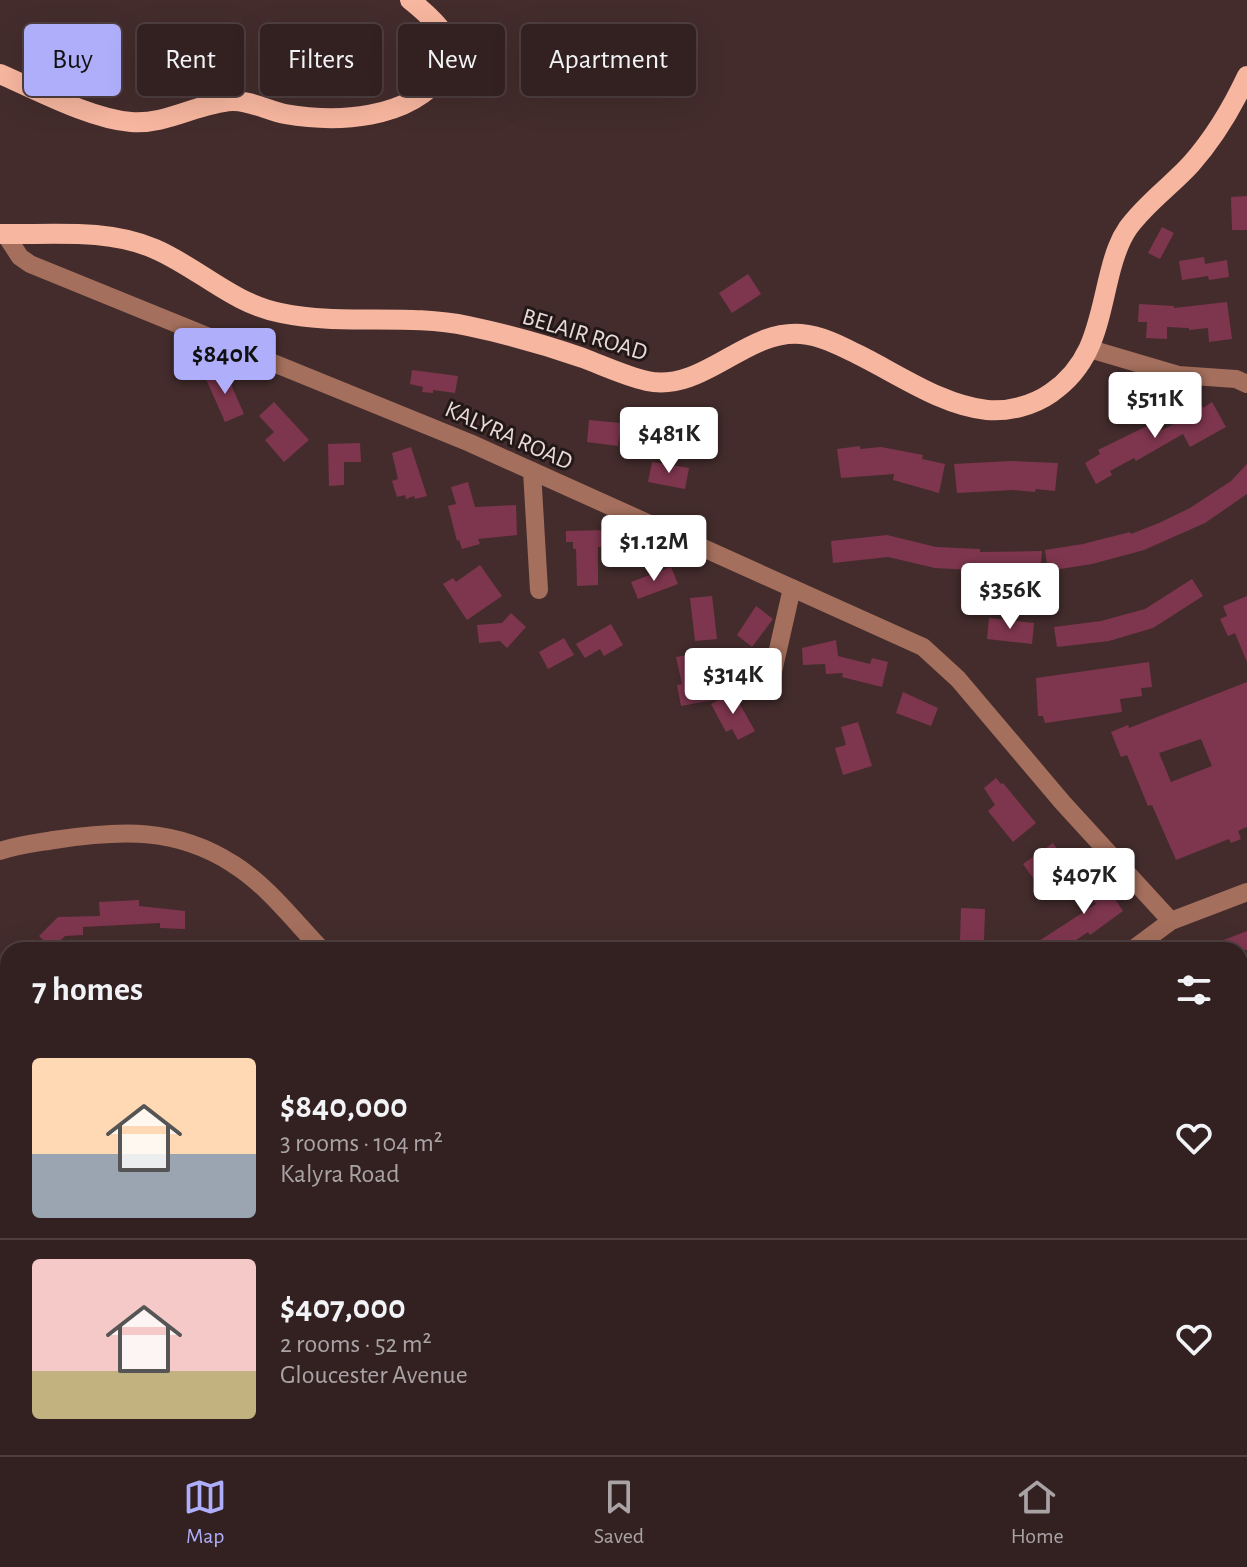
<!DOCTYPE html>
<html lang="en">
<head>
<meta charset="utf-8">
<style>
  body { margin:0; font-family:"Alegreya Sans",sans-serif; background:#3b292a; color:#f1f3f6; height:100vh; display:flex; flex-direction:column; font-size:30px; white-space:nowrap }
  * { box-sizing:border-box; margin:0 }
  p { font-size:26px; color:#a9a3a5 }
  .icon { flex:none; width:44px; height:44px; fill:none; stroke:currentColor; stroke-width:2; stroke-linecap:round; stroke-linejoin:round }
  .map { position:relative; flex:1; overflow:hidden }
  .sheet { position:absolute; left:0px; top:942px; width:1248px; height:514px; display:flex; flex-direction:column; background:#332121; border-radius:24px 24px 0 0; box-shadow:0 8px 32px #0002,0 0 0 2px #4e3e3f }
  .sheet>* { flex:none }
  .banner { position:absolute; left:24px; top:24px; width:800px; height:72px; display:flex; gap:16px }
  .price { position:absolute; translate:-50% -68px; padding:0 18px; border-radius:8px; background:#fff; color:#222; font-size:26px; line-height:52px; filter:drop-shadow(0 2px 4px #0008) }
  .price::after { content:''; position:absolute; left:50%; top:48px; width:24px; height:18px; margin-left:-12px; background:inherit; clip-path:polygon(0 0,100% 0,50% 100%) }
  .price.current { background:#afaefa; color:#111 }
  ul { padding:0; list-style:none }
  li { display:flex; align-items:center; gap:24px; height:200px; padding:0 32px }
  li+li { border-top:2px solid #4e3e3f }
  li span { display:grid; place-items:center; flex:none; width:224px; height:160px; border-radius:8px; color:#555 }
  li>.icon { margin-inline-start:auto }
  span .icon { width:96px; height:96px; fill:#fffc; stroke-width:1 }
  li b { font-size:34px }
  h2 { display:flex; justify-content:space-between; align-items:center; height:96px; padding:0 32px; font-size:34px }
  .chip { padding:0 28px; border-radius:8px; background:#332121; box-shadow:0 8px 32px #0002,0 0 0 2px #4e3e3f; font-size:28px; line-height:72px }
  .chip.current { background:#afaefa; color:#111 }
  .menu { display:flex; justify-content:space-around; align-items:center; height:112px; border-top:2px solid #4e3e3f; background:#332121; font-size:22px; color:#a9a3a5 }
  .menu a { display:grid; justify-items:center; gap:4px }
  .menu .current { color:#afaefa }
  .map>svg:first-child { display:block }
  .lines { fill:none; stroke-linecap:round; stroke-linejoin:round }
  .stream { stroke:#400430; stroke-width:4 }
  .building { fill:#7e364e; fill-rule:evenodd }
  .minor { stroke:#a46f5c; stroke-width:18 }
  .major { stroke:#f7b69f; stroke-width:20 }
  .labels { text-anchor:middle; stroke-width:6; stroke-linejoin:round; paint-order:stroke }
  .street-label { font-size:24px; fill:#eadad9; stroke:#231818 }
</style>
</head>
<body>
<div class="map">
<svg width="1247" height="1455" viewBox="0 0 1247 1455">
  <rect width="100%" height="100%" fill="#442c2c"/>
  <g class="lines">
    <!-- stream -->
    <g class="stream">
      <path d="M416,59H440"/>
      <path d="M463,60H481"/>
    </g>
  </g>
  <!-- building -->
  <g class="building">
    <path d="M1247,196V230H1232L1231,197Z"/>
    <path d="M1162,227L1174,233L1160,259L1148,253Z"/>
    <path d="M1204,257L1205,264L1227,260L1229,277L1209,280L1208,276L1182,280L1179,261Z"/>
    <path d="M748,274L761,294L732,313L719,293Z"/>
    <path d="M1227,302L1232,339L1209,342L1208,328L1189,330V328L1167,327V339L1146,338L1147,322H1138L1139,304L1174,306V308Z"/>
    <path d="M412,370L458,376L455,393L433,390V393L422,392L423,387L410,384Z"/>
    <path d="M225,371L244,414L225,422L206,379Z"/>
    <path d="M274,402L309,440L284,462L265,440L274,432L259,416Z"/>
    <path d="M1212,402L1226,427L1190,447L1183,434L1136,461L1134,458L1110,471L1112,475L1096,484L1085,463L1100,454L1098,450L1157,421L1162,430L1185,418L1183,414L1201,404L1203,408Z"/>
    <path d="M589,420L621,423L618,446L587,442Z"/>
    <path d="M360,443L361,462H344V485L329,486L328,444Z"/>
    <path d="M860,446V449L881,447L923,455L922,459L945,464L939,493L893,480L894,474L841,478L837,449Z"/>
    <path d="M411,447L427,496L415,499L414,496L406,499L405,495L397,497L392,481L398,479L392,453Z"/>
    <path d="M1011,461L1058,463L1055,491L1036,489L1035,492L1013,490L957,493L954,464Z"/>
    <path d="M652,462L689,468L685,489L648,482Z"/>
    <path d="M1247,464V494L1205,523L1144,550L1092,564L1048,571L1045,550L1083,544L1130,532L1131,534L1159,523L1190,508L1231,481Z"/>
    <path d="M468,482L475,507L516,505L517,535L478,539L480,544L462,549L459,540L457,541L448,506L456,504L451,487Z"/>
    <path d="M609,530V547H598V585L577,586L576,549H573V542H566V531Z"/>
    <path d="M887,535L936,547L980,549V552L1042,551L1040,573L988,574V571L935,568L888,557L833,563L831,541Z"/>
    <path d="M480,565L502,596L467,620L443,584L453,578L456,582Z"/>
    <path d="M671,567L678,584L638,599L631,582Z"/>
    <path d="M1192,579L1203,596L1153,628L1109,641L1057,647L1054,627L1101,621L1145,609Z"/>
    <path d="M712,596L717,639L695,641L690,598Z"/>
    <path d="M1247,596V662L1235,633L1228,636L1220,619L1227,616L1223,606Z"/>
    <path d="M756,606L773,619L752,647L737,635Z"/>
    <path d="M511,613L526,627L507,648L500,641L479,643L477,625L502,623Z"/>
    <path d="M989,618L1034,623L1032,644L987,639Z"/>
    <path d="M611,624L623,645L604,656L600,649L585,658L576,644Z"/>
    <path d="M564,638L574,655L548,669L539,652Z"/>
    <path d="M836,640L838,656L870,664L872,658L888,662L882,687L842,677L843,673L826,674L825,664L803,665L802,648Z"/>
    <path d="M693,654L696,669L707,667L713,700L681,706L677,685L682,684L676,657Z"/>
    <path d="M1149,662L1152,687L1141,688L1142,696L1120,699L1122,712L1045,723L1043,716H1038L1036,678Z"/>
    <path d="M1247,682V827L1238,831L1241,839L1231,843L1229,839L1176,860L1152,805L1148,806L1127,755L1121,757L1111,732L1128,725L1129,728ZM1201,739L1212,766L1171,782L1159,753Z"/>
    <path d="M733,692L755,731L738,740L732,729L726,732L711,704Z"/>
    <path d="M903,692L938,708L931,726L896,713Z"/>
    <path d="M858,722L872,766L843,775L835,748L846,745L841,727Z"/>
    <path d="M996,778L1001,784L1003,783L1036,823L1013,842L988,811L995,805L984,788Z"/>
    <path d="M1053,843L1063,858L1033,878L1023,864Z"/>
    <path d="M1093,867L1123,911L1090,935L1088,932L1062,950H1025L1096,904L1078,876Z"/>
    <path d="M139,900V906L185,911V929L160,928V923L83,927V935L65,936L52,949L39,936L58,917L100,916L99,902Z"/>
    <path d="M961,908L985,909L984,942L960,941Z"/>
    <path d="M1247,931V950H1201L1200,949Z"/>
  </g>
  <g class="lines">
    <!-- minor -->
    <g class="minor">
      <path d="M5,234L20,257L30,264L470,443L923,647L958,679L1063,803L1171,921"/>
      <path d="M1090,349L1178,375L1236,379L1247,384"/>
      <path d="M532,471L539,590"/>
      <path d="M770,685L792,588"/>
      <path d="M0,851C18,845 36,843 54,840C120,830 176,827 233,864C267,885 294,921 322,950"/>
      <path d="M1132,950L1171,921L1247,892"/>
      <path d="M0,1389H8"/>
      <path d="M604,1448L605,1455"/>
      <path d="M342,1455L354,1448"/>
      <path d="M705,1455L710,1448"/>
    </g>
    <!-- major -->
    <g class="major">
      <path d="M0,74C37,90 91,119 131,122C166,125 198,103 232,101C249,100 269,111 285,114C337,123 408,120 443,74C466,45 431,17 410,0"/>
      <path d="M0,234C51,235 107,228 155,249C199,268 233,304 281,313C343,326 406,313 468,326C506,334 546,345 583,358C604,366 625,376 647,381C703,393 746,329 801,334C822,336 839,345 857,354C898,374 941,405 987,410C1009,412 1034,405 1051,393C1096,362 1098,318 1111,269C1115,254 1119,241 1128,228C1146,203 1171,186 1191,164C1215,137 1232,108 1247,76"/>
    </g>
  </g>
  <g class="labels">
    <!-- street labels -->
    <g class="street-label">
      <text transform="translate(585 334) rotate(17)" y="8">BELAIR ROAD</text>
      <text transform="translate(509 435) rotate(24)" y="8">KALYRA ROAD</text>
    </g>
  </g>
</svg>
<b class="price current" style="left:225px;top:396px">$840K</b>
<b class="price" style="left:1155px;top:440px">$511K</b>
<b class="price" style="left:669px;top:475px">$481K</b>
<b class="price" style="left:654px;top:583px">$1.12M</b>
<b class="price" style="left:1010px;top:631px">$356K</b>
<b class="price" style="left:733px;top:716px">$314K</b>
<b class="price" style="left:1084px;top:916px">$407K</b>
<div class="banner">
<a class="chip current">Buy</a>
<a class="chip">Rent</a>
<a class="chip">Filters</a>
<a class="chip">New</a>
<a class="chip">Apartment</a>
</div>
<section class="sheet">
<h2>7 homes<svg class="icon" aria-label="filters" viewBox="0 0 24 24"><path d="M4 7h16M4 17h16"/><circle cx="9" cy="7" r="2"/><circle cx="15" cy="17" r="2"/></svg></h2>
<ul>
<li><span style="background:linear-gradient(#ffd9b3 60%,#9aa5b1 0)"><svg class="icon" aria-label="home" viewBox="0 0 24 24"><path d="M3 11l9-7 9 7M6 9v11h12V9"/></svg></span><div><b>$840,000</b><p>3 rooms · 104 m²</p><p>Kalyra Road</p></div><svg class="icon" aria-label="heart" viewBox="0 0 24 24"><path d="M12 20l-8-8c-3-5 5-10 8-4 3-6 11-1 8 4z"/></svg></li>
<li><span style="background:linear-gradient(#f6c9c9 70%,#c2b280 0)"><svg class="icon" aria-label="home" viewBox="0 0 24 24"><path d="M3 11l9-7 9 7M6 9v11h12V9"/></svg></span><div><b>$407,000</b><p>2 rooms · 52 m²</p><p>Gloucester Avenue</p></div><svg class="icon" aria-label="heart" viewBox="0 0 24 24"><path d="M12 20l-8-8c-3-5 5-10 8-4 3-6 11-1 8 4z"/></svg></li>
</ul>
</section>
</div>
<nav class="menu">
<a class="current"><svg class="icon" aria-label="map" viewBox="0 0 24 24"><path d="M3 6l6-2 6 2 6-2v14l-6 2-6-2-6 2zM9 4v14M15 6v14"/></svg>Map</a>
<a><svg class="icon" aria-label="saved" viewBox="0 0 24 24"><path d="M7 4h10v16l-5-4-5 4z"/></svg>Saved</a>
<a><svg class="icon" aria-label="home" viewBox="0 0 24 24"><path d="M3 11l9-7 9 7M6 9v11h12V9"/></svg>Home</a>
</nav>
</body>
</html>
